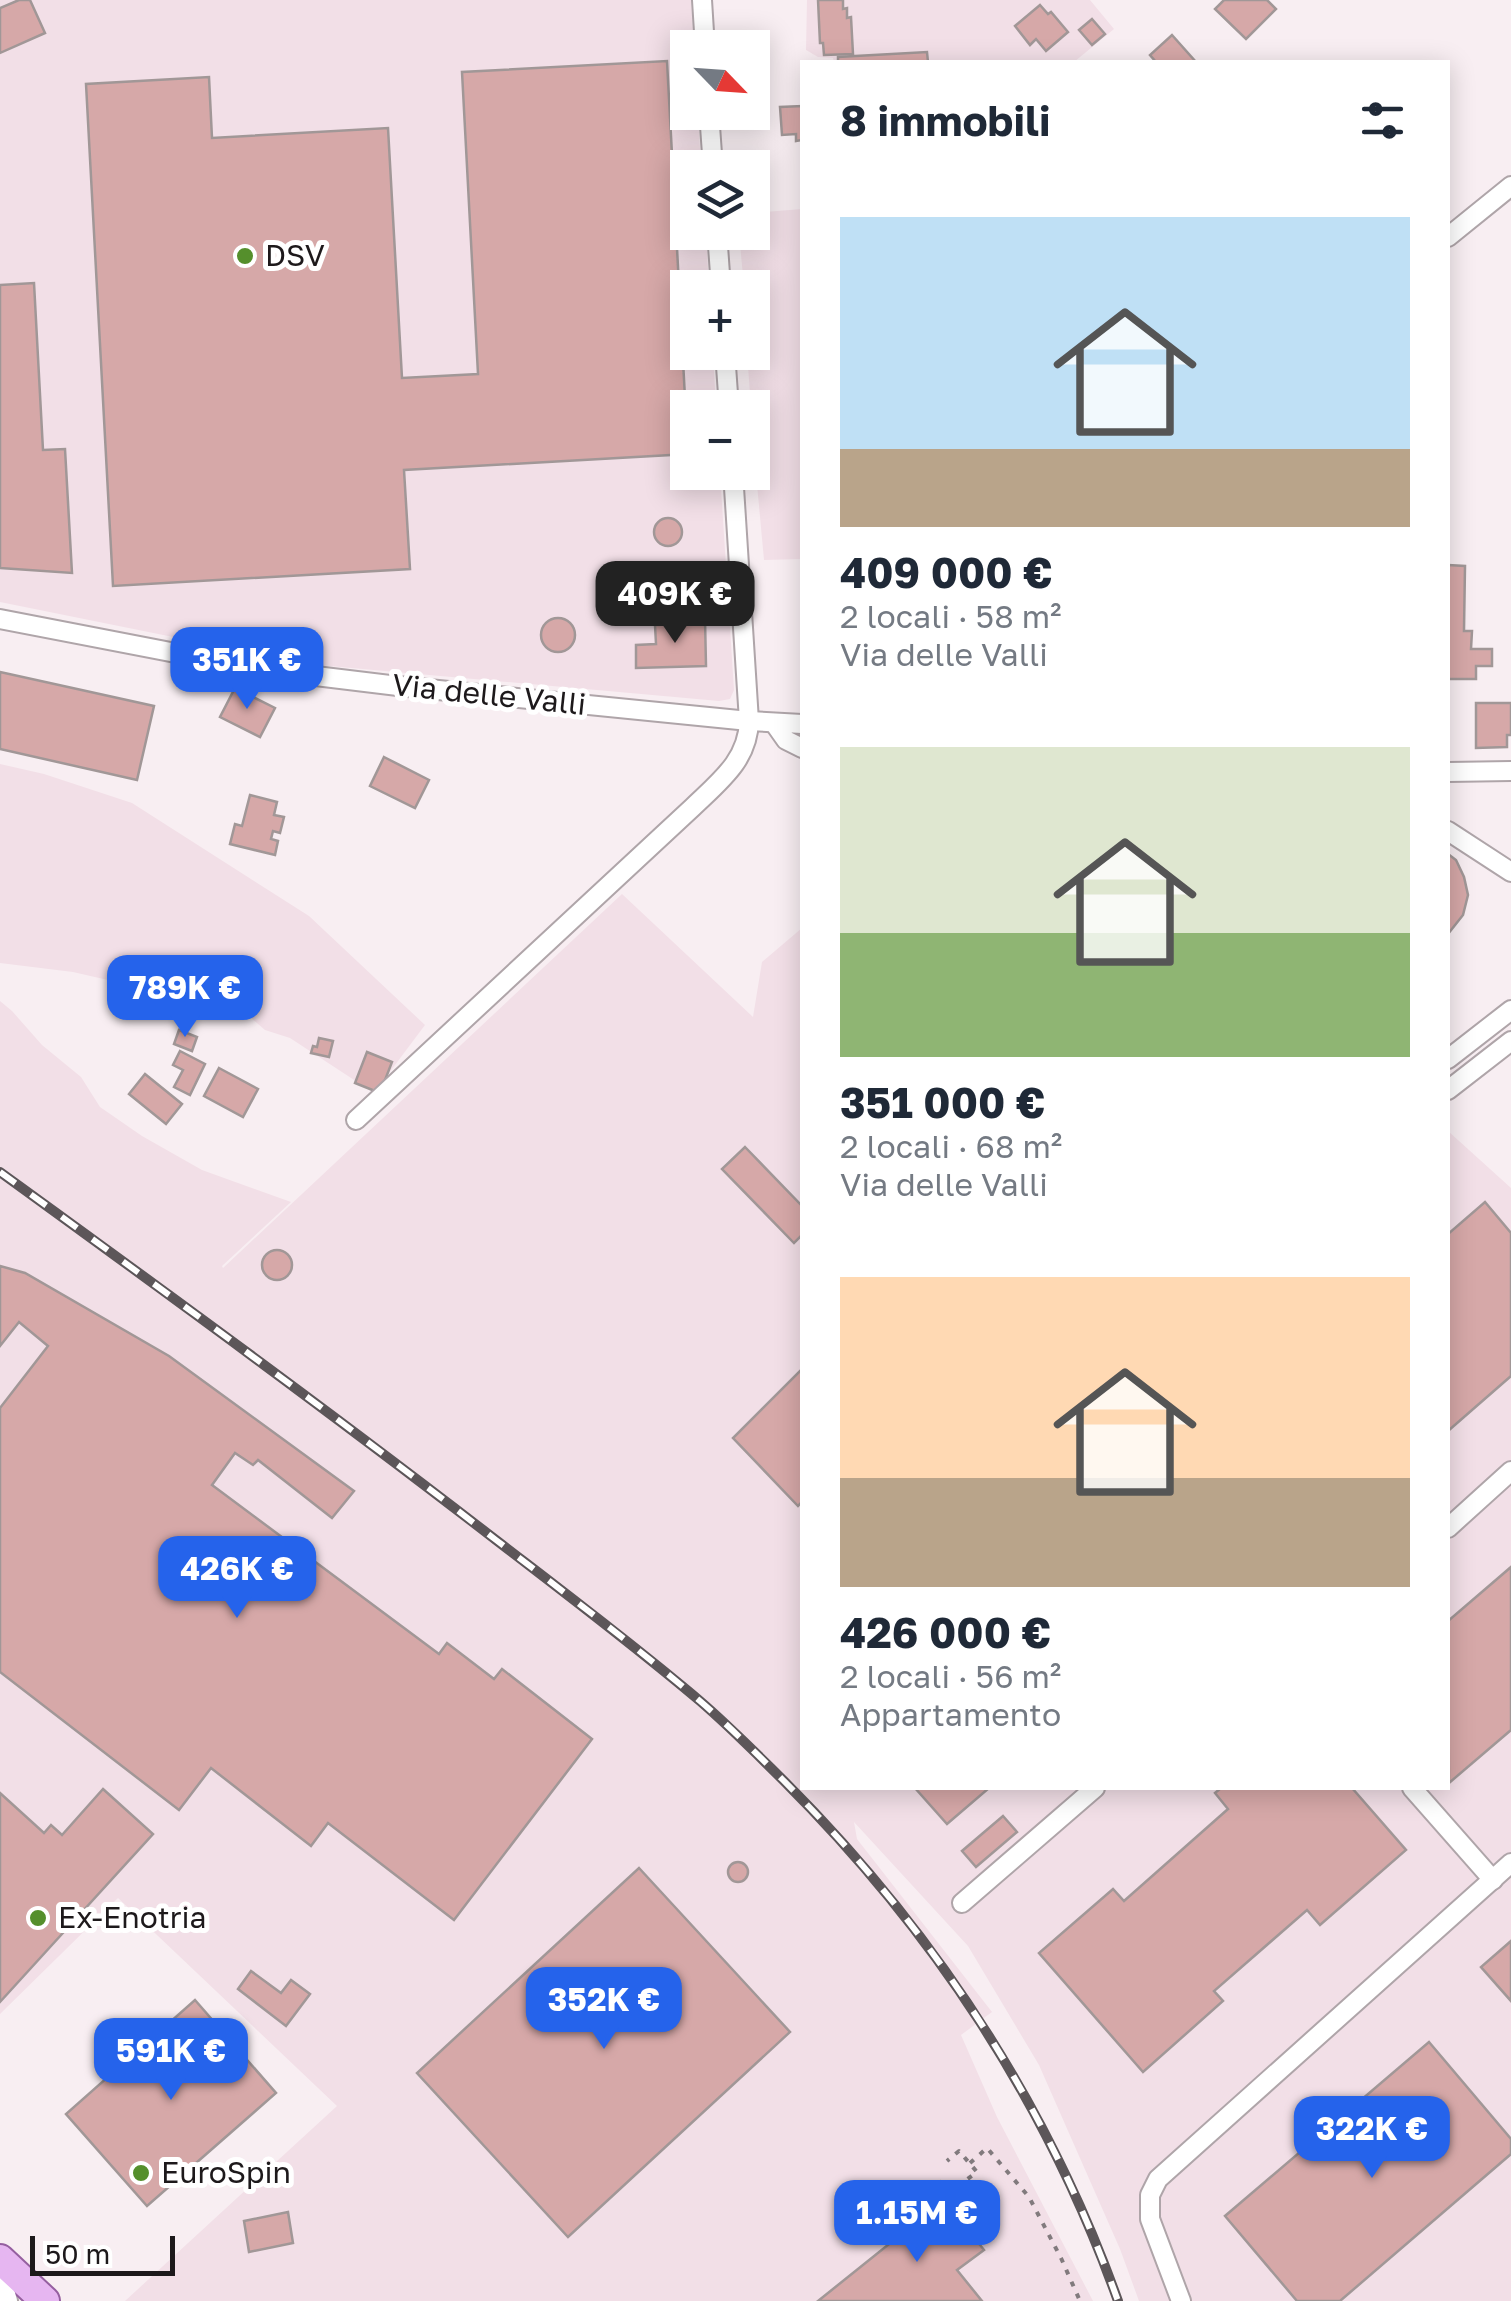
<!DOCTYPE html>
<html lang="it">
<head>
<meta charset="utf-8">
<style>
  body { margin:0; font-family:"Golos Text",sans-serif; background:#f6f6f7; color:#1f2937; height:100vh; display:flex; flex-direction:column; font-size:38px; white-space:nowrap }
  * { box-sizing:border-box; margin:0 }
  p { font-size:32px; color:#747a83 }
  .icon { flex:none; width:55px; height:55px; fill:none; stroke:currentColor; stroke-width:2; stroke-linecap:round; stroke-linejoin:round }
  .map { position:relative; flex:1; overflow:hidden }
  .sheet { position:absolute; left:800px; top:60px; width:650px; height:1730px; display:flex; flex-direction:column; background:#fff; border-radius:0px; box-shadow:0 5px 25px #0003 }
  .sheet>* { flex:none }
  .needle { width:65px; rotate:115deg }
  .controls { position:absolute; left:670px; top:30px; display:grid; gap:20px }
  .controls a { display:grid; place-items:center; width:100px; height:100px; border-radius:0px; background:#fff; box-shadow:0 5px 25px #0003; font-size:50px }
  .scale { position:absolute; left:30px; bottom:25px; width:145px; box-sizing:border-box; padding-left:10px; border:5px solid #1d191b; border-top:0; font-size:28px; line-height:35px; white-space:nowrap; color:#1d191b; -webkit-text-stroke:8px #fff; paint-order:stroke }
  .price { position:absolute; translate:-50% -85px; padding:0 22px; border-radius:20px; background:#2563eb; color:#fff; font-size:32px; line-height:65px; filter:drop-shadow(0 2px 5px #0008) }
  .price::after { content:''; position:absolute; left:50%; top:60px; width:30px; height:22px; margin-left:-15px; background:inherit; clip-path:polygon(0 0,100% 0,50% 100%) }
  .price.on { background:#222; color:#fff }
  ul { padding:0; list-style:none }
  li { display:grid; align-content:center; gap:20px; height:530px; padding:0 40px }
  li span { display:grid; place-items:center; height:310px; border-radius:0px; color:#555 }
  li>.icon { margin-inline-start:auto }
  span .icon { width:180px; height:180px; fill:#fffc; stroke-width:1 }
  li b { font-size:42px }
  h2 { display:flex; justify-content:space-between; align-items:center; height:120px; padding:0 40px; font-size:42px }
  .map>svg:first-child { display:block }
  .built { fill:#f2dfe7 }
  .building { fill:#d6a8a8; stroke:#a19797; stroke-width:2.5 }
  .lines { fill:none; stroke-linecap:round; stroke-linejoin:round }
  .minor-casing { stroke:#afa5a9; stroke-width:22 }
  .primary-casing { stroke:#955fa0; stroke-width:32 }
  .path { stroke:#817a7d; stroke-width:4; stroke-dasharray:5 8; stroke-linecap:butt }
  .minor { stroke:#fff; stroke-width:18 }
  .primary { stroke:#e6b6f1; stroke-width:28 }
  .rail-casing { stroke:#5c5659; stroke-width:10 }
  .rail { stroke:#fff; stroke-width:6; stroke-dasharray:19; stroke-linecap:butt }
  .poi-dot { fill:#558f2c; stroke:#fff; stroke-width:4 }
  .labels { text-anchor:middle; stroke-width:10; stroke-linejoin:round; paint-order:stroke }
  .poi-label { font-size:30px; fill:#1d191b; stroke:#fff; text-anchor:start }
  .street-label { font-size:30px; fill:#1d191b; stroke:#fff }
</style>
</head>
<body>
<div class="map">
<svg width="1511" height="2301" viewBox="0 0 1511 2301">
  <rect width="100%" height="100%" fill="#f8eef2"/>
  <!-- built -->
  <g class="built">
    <path d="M0,0H691L694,47L688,48V112L698,113L701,167L688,168V232L706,233L709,287L688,288V352L713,353L716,407L688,408V472L720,473L734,690L730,699L719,701L307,664L0,602Z"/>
    <path d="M807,0H1090L1114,29L1074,62H834L833,58L818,57L806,50Z"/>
    <path d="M802,209V559L764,560L753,441L752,408L751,407L747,353L752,352V288L744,287L739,233L752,232L753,213Z"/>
    <path d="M0,764L44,774L132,803L309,916L425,1025L374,1093L290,1038L265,1030L243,1011L73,972L0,963Z"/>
    <path d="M622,894L753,1017L762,962L802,928V1788H1448V1131L1511,1188V2301H1139L1120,2249L1039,2065L968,1946L854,1822L857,1839L992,2012L961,2035L997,2117L1093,2301H125L337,2106L118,1898L0,2014V1001L12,1011L42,1045L81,1077L100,1107L142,1136L202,1170L291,1202L222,1266L223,1268Z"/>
  </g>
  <!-- building -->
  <g class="building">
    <path d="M19,0H30L45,33L0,53V8Z"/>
    <path d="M818,0H843V9L847,8V18L851,17L853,54L824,55L823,43H820Z"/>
    <path d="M1224,0H1267L1276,9L1246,39L1215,9Z"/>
    <path d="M1040,5L1048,14L1051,12L1068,32L1046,51L1036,39L1030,45L1015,26Z"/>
    <path d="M1092,19L1105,34L1092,45L1079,30Z"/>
    <path d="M1172,35L1196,62H1156L1150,55Z"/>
    <path d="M927,52L928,62H838V57Z"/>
    <path d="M667,61L688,454L404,470L410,569L113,586L86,84L209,77L212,138L388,128L402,378L478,374L462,72Z"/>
    <path d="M802,106V140L796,141V134L782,135L780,107Z"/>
    <path d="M34,283L43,450L65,449L72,573L0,568V285Z"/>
    <circle cx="668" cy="532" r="14"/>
    <path d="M1448,565L1465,566L1464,631H1472L1471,649H1492V666H1476V679H1448Z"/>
    <circle cx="558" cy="635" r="17"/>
    <path d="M680,619H705L706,666L636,668V645L656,644L655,625L680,624Z"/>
    <path d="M0,672L154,706L137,780L0,749Z"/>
    <path d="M235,688L275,708L260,737L220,717Z"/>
    <path d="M1476,703H1511V735H1507V747L1476,748Z"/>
    <path d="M384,757L429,780L415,808L370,786Z"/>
    <path d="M250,795L277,802L274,815L284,817L280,833L273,831L271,839L278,841L275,855L230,844L235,824L242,826Z"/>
    <path d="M1448,854L1456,860L1464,877L1468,895L1463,915L1448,934Z"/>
    <path d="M179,1030L197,1037L192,1051L174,1044Z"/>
    <path d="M319,1038L333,1041L329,1057L311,1053L313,1046L317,1047Z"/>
    <path d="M180,1051L205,1064L190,1095L174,1087L183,1070L173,1065Z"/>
    <path d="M367,1052L392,1062L380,1093L355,1083Z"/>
    <path d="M219,1068L258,1089L243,1117L204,1096Z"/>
    <path d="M145,1074L182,1104L166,1124L129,1094Z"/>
    <path d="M745,1147L802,1206V1235L794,1243L722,1169Z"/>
    <path d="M1485,1202L1511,1233V1376L1448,1431V1234Z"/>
    <circle cx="277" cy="1265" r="15"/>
    <path d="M0,1266L25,1273L169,1356L354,1491L332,1518L258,1460L253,1465L235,1453L212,1485L439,1654L447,1643L494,1679L502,1669L592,1739L454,1920L328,1823L311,1846L211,1768L179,1810L0,1672V1408L48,1346L19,1322L0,1346Z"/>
    <path d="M802,1369V1502L798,1506L733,1438Z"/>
    <path d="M1511,1567V1730L1449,1783L1448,1621Z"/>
    <path d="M915,1788H989L947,1824Z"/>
    <path d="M1221,1788H1352L1406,1850L1320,1925L1307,1910L1214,1991L1223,2001L1143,2072L1039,1953L1113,1889L1124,1901L1228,1809L1215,1793Z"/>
    <path d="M103,1789L153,1834L0,2002V1793L44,1833L51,1825L62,1835Z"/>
    <path d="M1003,1816L1017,1832L976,1867L962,1851Z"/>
    <circle cx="738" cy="1872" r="10"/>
    <path d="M639,1868L790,2032L568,2237L417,2073Z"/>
    <path d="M1511,1941V2001L1481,1967Z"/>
    <path d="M251,1971L281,1993L291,1980L310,1994L286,2026L238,1989Z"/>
    <path d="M195,2000L276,2093L147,2206L66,2114Z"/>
    <path d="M1429,2042L1511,2139V2154L1340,2301H1297L1225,2216Z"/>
    <path d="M944,2200L984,2250L957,2270L982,2301H818Z"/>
    <path d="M288,2212L293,2243L249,2252L244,2221Z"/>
  </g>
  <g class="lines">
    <defs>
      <g id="minor">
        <path d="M702,0L705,48"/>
        <path d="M709,112L713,168"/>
        <path d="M717,232L721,288"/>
        <path d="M1448,237L1511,186"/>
        <path d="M725,352L729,408"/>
        <path d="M0,619L212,660L291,673L398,686L749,721L802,724"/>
        <path d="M774,723L786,740L802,748"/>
        <path d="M1448,772L1511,771"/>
        <path d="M1448,831L1511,872"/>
        <path d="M1448,1059L1511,1010"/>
        <path d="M1448,1090L1511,1041"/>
        <path d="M356,1120L693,807C720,781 748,760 749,721L733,472"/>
        <path d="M1448,1528L1511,1471"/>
        <path d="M1412,1788L1493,1880"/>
        <path d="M962,1903L1095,1788"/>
        <path d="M0,2273L8,2301"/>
        <path d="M1181,2301L1150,2219V2195L1158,2179L1511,1863"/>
      </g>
      <path id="primary" d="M0,2259L45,2301"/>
    </defs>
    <!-- minor casing -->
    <use href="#minor" class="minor-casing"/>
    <!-- primary casing -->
    <use href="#primary" class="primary-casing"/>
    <!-- path -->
    <g class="path">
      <path d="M970,2163L987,2148L1029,2197L1061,2258L1080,2301"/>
      <path d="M939,2181L949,2193L977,2172L959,2151L947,2161"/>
    </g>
    <!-- minor -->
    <use href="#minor" class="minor"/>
    <!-- primary -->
    <use href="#primary" class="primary"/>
    <defs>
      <path id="rail" d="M0,1172C167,1293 333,1414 496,1540C565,1593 634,1645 700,1701C729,1726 756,1753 783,1780C933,1930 1046,2100 1118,2301"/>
    </defs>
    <!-- rail casing -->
    <use href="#rail" class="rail-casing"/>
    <!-- rail -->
    <use href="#rail" class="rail"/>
  </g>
  <!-- markers -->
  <g class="poi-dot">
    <circle cx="245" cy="256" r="10"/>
    <circle cx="38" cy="1918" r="10"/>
    <circle cx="141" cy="2173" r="10"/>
  </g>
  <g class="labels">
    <!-- poi labels -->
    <g class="poi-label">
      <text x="265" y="266">DSV</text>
      <text x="58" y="1928">Ex-Enotria</text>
      <text x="161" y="2183">EuroSpin</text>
    </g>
    <!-- street labels -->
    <g class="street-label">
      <text transform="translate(489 695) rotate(6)" y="10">Via delle Valli</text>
    </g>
  </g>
</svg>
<div class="controls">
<a><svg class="needle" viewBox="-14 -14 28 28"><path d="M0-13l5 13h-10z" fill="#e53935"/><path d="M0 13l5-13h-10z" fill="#747a83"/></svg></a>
<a><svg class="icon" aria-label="layers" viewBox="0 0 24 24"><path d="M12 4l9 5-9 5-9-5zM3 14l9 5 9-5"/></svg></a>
<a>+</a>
<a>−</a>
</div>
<div class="scale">50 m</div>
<b class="price on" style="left:675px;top:646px">409K €</b>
<b class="price" style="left:247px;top:712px">351K €</b>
<b class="price" style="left:185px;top:1040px">789K €</b>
<b class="price" style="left:237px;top:1621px">426K €</b>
<b class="price" style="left:604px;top:2052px">352K €</b>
<b class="price" style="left:171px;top:2103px">591K €</b>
<b class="price" style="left:1372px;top:2181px">322K €</b>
<b class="price" style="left:917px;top:2265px">1.15M €</b>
<section class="sheet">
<h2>8 immobili<svg class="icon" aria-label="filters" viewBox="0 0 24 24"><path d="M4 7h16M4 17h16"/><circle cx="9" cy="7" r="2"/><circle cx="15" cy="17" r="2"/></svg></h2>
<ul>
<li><span style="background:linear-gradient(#bfe0f5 75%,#b9a48a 0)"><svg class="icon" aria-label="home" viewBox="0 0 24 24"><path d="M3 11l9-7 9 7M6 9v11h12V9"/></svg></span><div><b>409 000 €</b><p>2 locali · 58 m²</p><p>Via delle Valli</p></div></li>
<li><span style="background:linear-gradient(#dfe7d0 60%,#8fb573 0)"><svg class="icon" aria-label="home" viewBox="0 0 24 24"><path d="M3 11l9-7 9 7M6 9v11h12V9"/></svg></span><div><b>351 000 €</b><p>2 locali · 68 m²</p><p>Via delle Valli</p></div></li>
<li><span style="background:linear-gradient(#ffd9b3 65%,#b9a48a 0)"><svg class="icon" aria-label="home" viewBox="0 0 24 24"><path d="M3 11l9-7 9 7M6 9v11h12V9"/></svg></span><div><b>426 000 €</b><p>2 locali · 56 m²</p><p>Appartamento</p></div></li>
</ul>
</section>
</div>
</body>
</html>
